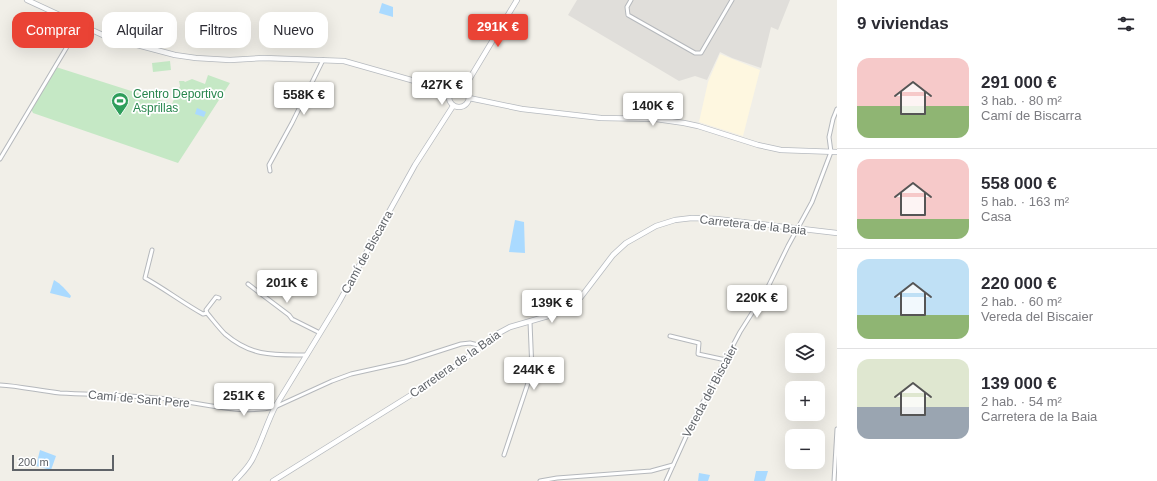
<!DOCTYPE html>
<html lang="es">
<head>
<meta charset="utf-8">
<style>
  body { margin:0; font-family:Helvetica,sans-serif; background:#f7f7f7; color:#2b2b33; height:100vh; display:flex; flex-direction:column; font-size:15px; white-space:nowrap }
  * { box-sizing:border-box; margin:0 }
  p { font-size:13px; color:#7c7c81 }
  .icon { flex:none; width:22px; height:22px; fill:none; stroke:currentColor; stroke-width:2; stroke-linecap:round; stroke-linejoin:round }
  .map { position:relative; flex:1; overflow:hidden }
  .panel { display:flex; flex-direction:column; background:#fff; width:320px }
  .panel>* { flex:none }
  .top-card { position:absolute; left:12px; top:12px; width:380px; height:36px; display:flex; gap:8px }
  .tools { position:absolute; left:785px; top:333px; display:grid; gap:8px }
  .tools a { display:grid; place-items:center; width:40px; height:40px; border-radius:8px; background:#fff; box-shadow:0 4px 16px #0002; font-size:20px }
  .scale { position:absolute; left:12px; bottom:10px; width:102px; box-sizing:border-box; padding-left:4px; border:2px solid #5f6368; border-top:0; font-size:11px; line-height:14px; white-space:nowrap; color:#5f6368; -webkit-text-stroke:3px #fff; paint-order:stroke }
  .price { position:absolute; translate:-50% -34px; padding:0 9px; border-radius:4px; background:#fff; color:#222; font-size:13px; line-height:26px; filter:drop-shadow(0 1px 2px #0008) }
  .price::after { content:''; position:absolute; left:50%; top:24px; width:12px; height:9px; margin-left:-6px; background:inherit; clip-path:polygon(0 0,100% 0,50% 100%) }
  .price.current { background:#ea4335; color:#fff }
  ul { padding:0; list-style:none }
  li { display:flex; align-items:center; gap:12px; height:100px; padding:0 20px }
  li+li { border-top:1px solid #e1e1e2 }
  li span { display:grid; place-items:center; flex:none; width:112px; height:80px; border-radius:12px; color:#555 }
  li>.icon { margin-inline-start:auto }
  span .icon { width:48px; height:48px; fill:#fffc; stroke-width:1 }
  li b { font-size:17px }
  h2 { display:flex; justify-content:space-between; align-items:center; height:48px; padding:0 20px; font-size:17px }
  .chip { padding:0 14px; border-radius:12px; background:#fff; box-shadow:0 4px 16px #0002; font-size:14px; line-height:36px }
  .chip.current { background:#ea4335; color:#fff }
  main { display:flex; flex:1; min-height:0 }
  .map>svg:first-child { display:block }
  .commercial { fill:#fef7e0 }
  .industrial { fill:#e0deda }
  .green { fill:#c5e8c5 }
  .water { fill:#aadaff }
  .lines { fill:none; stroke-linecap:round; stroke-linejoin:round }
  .street-casing { stroke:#b5b8bc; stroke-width:5 }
  .secondary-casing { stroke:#b6babf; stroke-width:6 }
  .street { stroke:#fff; stroke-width:3 }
  .secondary { stroke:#fff; stroke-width:4.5 }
  .labels { text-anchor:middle; stroke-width:3.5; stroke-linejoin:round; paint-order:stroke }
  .leisure-label { font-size:12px; fill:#27864d; stroke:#fff; text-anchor:start }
  .street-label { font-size:12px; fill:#5f6368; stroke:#fff }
</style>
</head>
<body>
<main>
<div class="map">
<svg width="837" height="481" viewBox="0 0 837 481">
  <rect width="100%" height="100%" fill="#f1efe8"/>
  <!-- commercial -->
  <path class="commercial" d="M720,54L760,70L743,136L699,122L708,82Z"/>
  <!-- industrial -->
  <path class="industrial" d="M577,0H790L778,30L771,27L761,68L732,58L720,52L707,80L695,76L679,81L568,15Z"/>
  <!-- green -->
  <g class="green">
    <path d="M170,61L171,70L153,72L152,63Z"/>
    <path d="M56,67L172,104L180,86L179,81H184L185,82L192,79L205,84L208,75L230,83L178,163L33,113L31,109Z"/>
  </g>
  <!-- water -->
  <g class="water">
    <path d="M382,3L393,7V17L379,13Z"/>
    <path d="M197,108L206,112L204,117L195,114Z"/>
    <path d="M515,220L524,222L525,253L509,252Z"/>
    <path d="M54,280C61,284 66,290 71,296L70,298L50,293Z"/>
    <path d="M40,450L56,456L51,470L36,466Z"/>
    <path d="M756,471H768L765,481H754Z"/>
    <path d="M699,473L710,475L708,481H698Z"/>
  </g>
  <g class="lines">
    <defs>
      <g id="street">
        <path d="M631,0L627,7L628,15L695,53H701L732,0"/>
        <path d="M0,159L80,25"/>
        <path d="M270,171L269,165L292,123L323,60"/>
        <path d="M152,250L145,278C165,289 183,303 203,314L207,313"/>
        <path d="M248,284L289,315L292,319L320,333"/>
        <path d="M219,298L216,297L206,310L207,313C213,320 219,328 225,334C252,357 274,355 307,355"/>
        <path d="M670,336L699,343L698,354L726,360"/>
        <path d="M0,385C20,386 40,391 60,393C96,395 131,395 167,399C202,403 240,415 275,407L332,381L351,374L405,362L461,344L470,343L482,346"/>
        <path d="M504,455L532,371L530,322"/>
        <path d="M540,481L557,478L651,471L673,465"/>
        <path d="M666,481L694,419L740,332L766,291L788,246L812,202L831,152L829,137L833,119L837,109"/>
        <path d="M834,481L837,429"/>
      </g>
      <g id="secondary">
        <path d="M27,0L107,37L175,55L196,58L230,60L264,58L344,61L450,91"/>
        <circle cx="459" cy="97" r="10"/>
        <path d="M464,88L517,0"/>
        <path d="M469,98L522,109L601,118L656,119L684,123L698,126L758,145L781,150L837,152"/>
        <path d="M235,481C242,473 250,466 254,456C262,440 267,423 275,407L339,302L415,165L453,106"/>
        <path d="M273,481L448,372L497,334L510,327L555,314L568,307L581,297L613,255L626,243L656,226L675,220L692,218L717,219L837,233"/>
      </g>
    </defs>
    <!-- street casing -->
    <use href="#street" class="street-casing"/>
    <!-- secondary casing -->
    <use href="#secondary" class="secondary-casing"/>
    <!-- street -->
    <use href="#street" class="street"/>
    <!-- secondary -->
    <use href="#secondary" class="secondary"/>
  </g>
  <!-- icons -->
  <defs>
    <symbol id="stadium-pin" viewBox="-11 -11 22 30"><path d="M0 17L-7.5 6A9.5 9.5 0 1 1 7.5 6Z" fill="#2e9e5b" stroke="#fff"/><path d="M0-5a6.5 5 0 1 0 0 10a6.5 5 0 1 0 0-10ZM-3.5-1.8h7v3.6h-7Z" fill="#fff"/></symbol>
  </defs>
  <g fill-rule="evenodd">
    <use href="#stadium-pin" x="110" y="91" width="20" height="27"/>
  </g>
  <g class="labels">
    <!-- leisure labels -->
    <g class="leisure-label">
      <text x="133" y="98">Centro Deportivo<tspan x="133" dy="14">Asprillas</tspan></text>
    </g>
    <!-- street labels -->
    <g class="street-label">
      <text transform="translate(753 225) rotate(6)" y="4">Carretera de la Baia</text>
      <text transform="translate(367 252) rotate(-61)" y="4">Camí de Biscarra</text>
      <text transform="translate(455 364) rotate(-35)" y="4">Carretera de la Baia</text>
      <text transform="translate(710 391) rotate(-62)" y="4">Vereda del Biscaier</text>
      <text transform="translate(139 399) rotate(5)" y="4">Camí de Sant Pere</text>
    </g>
  </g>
</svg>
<div class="tools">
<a><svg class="icon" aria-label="layers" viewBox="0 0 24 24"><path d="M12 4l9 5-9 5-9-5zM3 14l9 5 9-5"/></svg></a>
<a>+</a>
<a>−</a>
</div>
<div class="scale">200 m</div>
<b class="price current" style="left:498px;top:48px">291K €</b>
<b class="price" style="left:442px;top:106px">427K €</b>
<b class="price" style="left:304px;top:116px">558K €</b>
<b class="price" style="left:653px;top:127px">140K €</b>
<b class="price" style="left:287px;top:304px">201K €</b>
<b class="price" style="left:757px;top:319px">220K €</b>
<b class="price" style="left:552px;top:324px">139K €</b>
<b class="price" style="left:534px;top:391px">244K €</b>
<b class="price" style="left:244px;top:417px">251K €</b>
<div class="top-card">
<a class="chip current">Comprar</a>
<a class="chip">Alquilar</a>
<a class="chip">Filtros</a>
<a class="chip">Nuevo</a>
</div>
</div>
<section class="panel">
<h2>9 viviendas<svg class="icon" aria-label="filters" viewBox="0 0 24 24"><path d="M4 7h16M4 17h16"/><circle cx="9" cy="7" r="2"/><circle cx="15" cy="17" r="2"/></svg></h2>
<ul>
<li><span style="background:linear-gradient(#f6c9c9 60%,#8fb573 0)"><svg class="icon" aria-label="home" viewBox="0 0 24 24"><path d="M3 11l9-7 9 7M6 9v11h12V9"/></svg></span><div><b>291 000 €</b><p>3 hab. · 80 m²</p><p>Camí de Biscarra</p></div></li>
<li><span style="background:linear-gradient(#f6c9c9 75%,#8fb573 0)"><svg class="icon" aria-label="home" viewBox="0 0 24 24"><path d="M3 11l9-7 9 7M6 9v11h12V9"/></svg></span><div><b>558 000 €</b><p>5 hab. · 163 m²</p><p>Casa</p></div></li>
<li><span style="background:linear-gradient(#bfe0f5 70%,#8fb573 0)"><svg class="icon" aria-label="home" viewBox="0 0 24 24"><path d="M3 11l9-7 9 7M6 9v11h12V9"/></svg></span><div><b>220 000 €</b><p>2 hab. · 60 m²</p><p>Vereda del Biscaier</p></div></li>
<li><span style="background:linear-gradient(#dfe7d0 60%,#9aa5b1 0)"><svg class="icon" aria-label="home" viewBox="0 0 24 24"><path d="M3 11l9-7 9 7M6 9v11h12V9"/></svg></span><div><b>139 000 €</b><p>2 hab. · 54 m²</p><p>Carretera de la Baia</p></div></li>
</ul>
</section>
</main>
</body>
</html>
